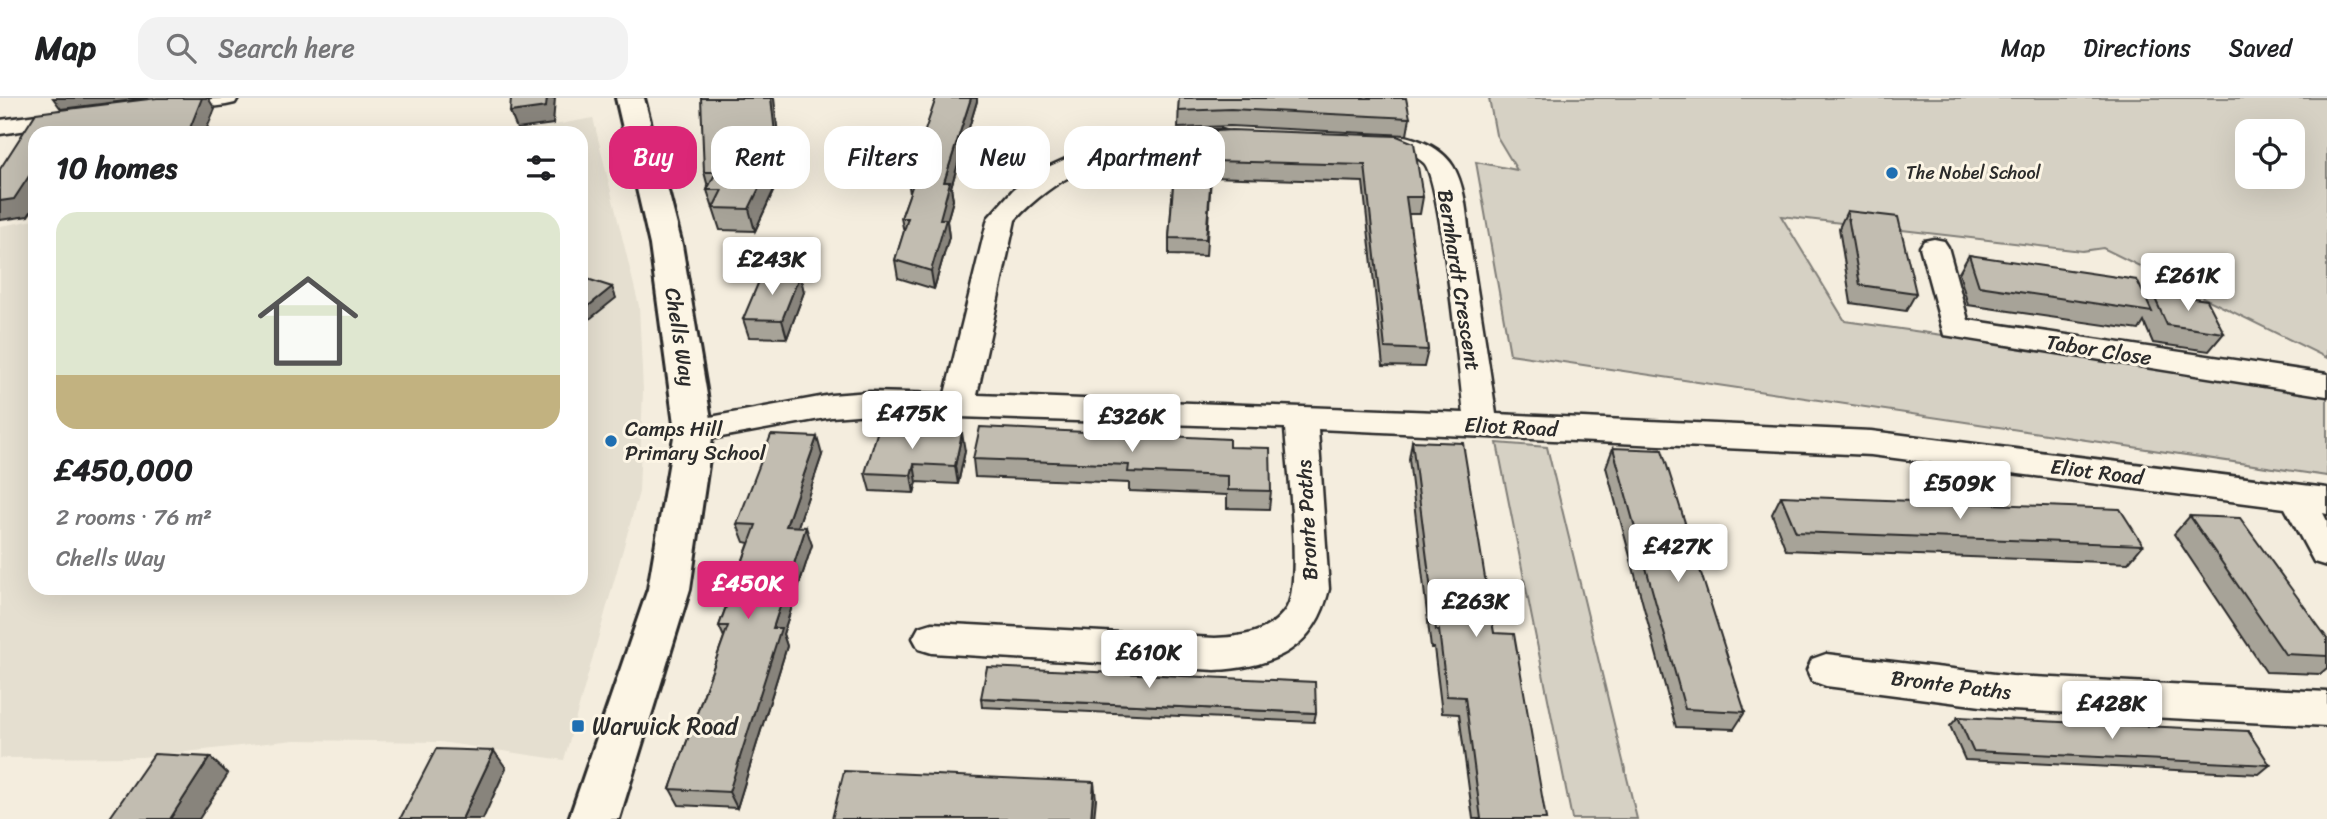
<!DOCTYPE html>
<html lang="en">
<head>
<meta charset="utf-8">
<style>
  body { margin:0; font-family:Sriracha,sans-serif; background:#f2f2f2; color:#202124; height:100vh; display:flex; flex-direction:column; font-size:26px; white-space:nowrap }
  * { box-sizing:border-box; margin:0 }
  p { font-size:23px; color:#757577 }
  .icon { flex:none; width:38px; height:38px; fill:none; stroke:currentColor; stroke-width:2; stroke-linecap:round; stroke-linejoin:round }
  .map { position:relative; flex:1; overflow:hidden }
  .side { position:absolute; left:28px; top:28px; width:560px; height:469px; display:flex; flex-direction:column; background:#fff; border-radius:21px; box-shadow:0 7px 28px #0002 }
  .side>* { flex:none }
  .top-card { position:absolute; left:609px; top:28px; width:665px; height:63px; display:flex; gap:14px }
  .fabs { position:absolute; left:2235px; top:21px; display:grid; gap:14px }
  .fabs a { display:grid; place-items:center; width:70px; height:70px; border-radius:14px; background:#fff; box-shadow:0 7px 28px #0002; font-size:35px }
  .price { position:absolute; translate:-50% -60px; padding:0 16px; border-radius:7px; background:#fff; color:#222; font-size:23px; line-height:46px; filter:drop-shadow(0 2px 4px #0008) }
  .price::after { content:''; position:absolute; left:50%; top:42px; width:21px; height:16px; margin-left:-10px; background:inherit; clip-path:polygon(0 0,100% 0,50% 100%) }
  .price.selected { background:#db2777; color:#fff }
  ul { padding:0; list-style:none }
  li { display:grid; align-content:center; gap:14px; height:371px; padding:0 28px }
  li span { display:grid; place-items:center; height:217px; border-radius:21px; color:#555 }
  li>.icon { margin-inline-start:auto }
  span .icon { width:126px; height:126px; fill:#fffc; stroke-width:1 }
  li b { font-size:30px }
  h2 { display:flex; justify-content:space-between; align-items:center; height:84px; padding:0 28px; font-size:30px }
  .chip { padding:0 24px; border-radius:21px; background:#fff; box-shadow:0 7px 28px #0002; font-size:24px; line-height:63px }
  .chip.selected { background:#db2777; color:#fff }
  header { display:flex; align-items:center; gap:42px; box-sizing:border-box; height:98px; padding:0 35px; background:#fff; border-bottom:2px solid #e0e0e0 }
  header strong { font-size:33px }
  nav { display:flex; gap:38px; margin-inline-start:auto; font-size:24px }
  .search { width:490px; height:63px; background:#f2f2f2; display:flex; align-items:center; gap:18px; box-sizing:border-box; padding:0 24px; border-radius:21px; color:#757577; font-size:26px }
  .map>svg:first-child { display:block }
  .built { fill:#e5dfd0 }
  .green { fill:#d6d1c4; stroke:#807e78; stroke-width:2; fill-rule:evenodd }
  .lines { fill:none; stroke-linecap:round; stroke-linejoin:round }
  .street-casing { stroke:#2b2b2b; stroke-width:5 }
  .secondary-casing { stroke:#2b2b2b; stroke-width:6 }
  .street { fill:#fcf5e5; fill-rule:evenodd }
  .secondary { fill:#fcf5e5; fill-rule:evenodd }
  .wall { fill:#a7a398; stroke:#2b2b2b; stroke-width:2 }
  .shaded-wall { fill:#88847c; stroke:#2b2b2b; stroke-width:2 }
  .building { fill:#c2bdb1; stroke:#2b2b2b; stroke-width:2 }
  .poi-dot { fill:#1f6fb2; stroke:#fcf5e5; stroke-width:2.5 }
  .labels { text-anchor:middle; stroke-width:6; stroke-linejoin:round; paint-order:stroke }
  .far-poi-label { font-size:18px; fill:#2b2b2b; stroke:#fcf5e5; text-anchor:start }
  .street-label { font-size:21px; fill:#2b2b2b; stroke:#fcf5e5 }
  .poi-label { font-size:21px; fill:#2b2b2b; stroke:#fcf5e5; text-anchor:start }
  .near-poi-label { font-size:24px; fill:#2b2b2b; stroke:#fcf5e5; text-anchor:start }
</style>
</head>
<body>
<header>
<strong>Map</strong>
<div class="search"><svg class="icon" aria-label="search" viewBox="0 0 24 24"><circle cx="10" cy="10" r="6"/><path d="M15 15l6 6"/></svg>Search here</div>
<nav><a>Map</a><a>Directions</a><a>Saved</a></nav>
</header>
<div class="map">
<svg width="2327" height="721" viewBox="0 0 2327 721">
  <rect width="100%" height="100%" fill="#f4edde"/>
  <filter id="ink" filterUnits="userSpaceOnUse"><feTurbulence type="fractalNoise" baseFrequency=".0143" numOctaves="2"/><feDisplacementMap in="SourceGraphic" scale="14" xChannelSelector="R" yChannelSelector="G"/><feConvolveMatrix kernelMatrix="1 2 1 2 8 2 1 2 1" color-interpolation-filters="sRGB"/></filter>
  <g filter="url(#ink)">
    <!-- built -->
    <path class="built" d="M593,20L639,208L643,293L639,394L564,662L440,644L294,642L142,659L0,660V128L35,122V490H581V35H511Z"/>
    <!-- green -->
    <g class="green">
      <path d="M1489,0H2327V260L2103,150L2082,153L1781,118L1845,223L2327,292V378L1510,256L1476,64L1517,72L1496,37ZM2247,33H2292V79H2247Z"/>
      <path d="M1497,345L1547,349L1637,721H1572Z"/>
    </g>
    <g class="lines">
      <defs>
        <g id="street">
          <path d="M238,0L235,5L226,7L165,15L156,13L153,8L156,3Z"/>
          <path d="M74,12L83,14L86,19L83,24L0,36V22Z"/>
          <path d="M1222,32L1231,35L1235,40L1231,45C1211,50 1188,48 1167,50C1108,55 1055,78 1015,122L977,297L1464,315C1460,279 1440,80 1424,65C1409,50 1381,53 1362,48L1358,43L1362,38C1391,30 1437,42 1453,68C1466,89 1467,123 1470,147C1479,203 1488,260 1496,316L1871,333L2327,390V416L2323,415L2327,423V468L2314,464L2285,410L1871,357L1318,331L1329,491C1315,551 1273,569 1215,572L932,555L919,551L913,540L919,529L932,525L1215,540C1242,539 1270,535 1286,511C1303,487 1287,364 1285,330L870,316L831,319L694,344L682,341L678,333L682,325L694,322L831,297L870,294L945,296L988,120L1013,92L1037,74L1092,49L1162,35Z"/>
          <path d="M1934,141L1944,143L1948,149L1968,222L2327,276V298L1944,237L1920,149L1924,143Z"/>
          <path d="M1826,556L2012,578L2327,594V628L2012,612L1826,588L1812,583L1807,572L1812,561Z"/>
        </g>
        <path id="secondary" d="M616,0H644L682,147L713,333L690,491L619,721H569L648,491L675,333L650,147Z"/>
      </defs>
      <!-- street casing -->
      <use href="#street" class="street-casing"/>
      <!-- secondary casing -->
      <use href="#secondary" class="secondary-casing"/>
      <!-- street -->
      <use href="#street" class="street"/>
      <!-- secondary -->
      <use href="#secondary" class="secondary"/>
    </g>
    <!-- wall -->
    <g class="wall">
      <path d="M1179,0L1410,20L1407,37L1230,28L1178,30Z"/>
      <path d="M977,3L951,89L953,102L947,123L949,139L934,191L898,180L895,162L904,134L901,120L910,95L908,83Z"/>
      <path d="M1177,36L1397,38L1423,99L1420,116H1408L1428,252L1424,269L1383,268L1363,84L1211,79L1206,158L1169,157V140Z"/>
      <path d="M704,74H782L755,133L720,132L707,92L708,89Z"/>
      <path d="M1847,113L1916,195L1906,213L1851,205L1839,130Z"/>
      <path d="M1969,157L2146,202L2152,194L2224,235L2209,253L2153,245L2144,224L2139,232L1968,207L1959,175Z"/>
      <path d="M804,194L787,240L749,239L743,221Z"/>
      <path d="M1412,343L1494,535L1546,721H1473L1459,616L1442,615L1434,550H1431L1409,361Z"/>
      <path d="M1229,349L1271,393L1269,411L1227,410V397L1129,393V385L975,379L973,361Z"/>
      <path d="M1613,350L1745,614L1734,631L1676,629L1606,369Z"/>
      <path d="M965,353L958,386L917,384L914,395L870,393L865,375Z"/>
      <path d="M822,357L798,428L812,447L783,536L787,548L737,710L679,707L670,691L724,539L719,528L749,445L744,444L737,426Z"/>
      <path d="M1781,398L2143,447L2128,465L1786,452L1772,416Z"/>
      <path d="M2190,418L2327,540V570L2320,576L2266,574L2174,436Z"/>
      <path d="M981,600L1316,615L1314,624L982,609Z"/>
      <path d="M1958,619L2270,667L2259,676L1965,662L1950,628Z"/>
    </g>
    <!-- shaded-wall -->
    <g class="shaded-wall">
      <path d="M53,0H149L61,11Z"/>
      <path d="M202,0H208L215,11L205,35H151Z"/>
      <path d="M547,0H555L553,26L517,31L510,14Z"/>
      <path d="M771,0H774L782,74L755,133L749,111Z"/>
      <path d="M971,0H977V3L951,89L953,102L947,123L949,139L934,191L931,173L944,84Z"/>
      <path d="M35,69V108L28,118L0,122V103Z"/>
      <path d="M800,176L804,194L787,240L782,222Z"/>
      <path d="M612,189L616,200L581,228V214Z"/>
      <path d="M962,335L965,353L958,386L955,368Z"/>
      <path d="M817,339L822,357L792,446L786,428Z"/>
      <path d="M914,366L917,384L914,395L911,377Z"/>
      <path d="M806,429L812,447L783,536L787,548L737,710L729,694L773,530Z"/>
      <path d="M494,653L506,670L483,721H462Z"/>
      <path d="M210,659L228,676L199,721H170Z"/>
      <path d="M1094,684L1096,701L1094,721H1091Z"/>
    </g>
    <!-- building -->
    <g class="building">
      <path d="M157,0H202L190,30L151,35H35V69L14,101L0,103V71L36,15Z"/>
      <path d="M511,0H547L546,9L510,14Z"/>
      <path d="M701,0H771L777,53L749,111L713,110L722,92H707L716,74H704Z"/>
      <path d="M936,0H971L944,84H950L940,121H946L931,173L895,162L908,120H901L914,83H908Z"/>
      <path d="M1179,0H1406L1410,20L1231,11L1178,13Z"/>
      <path d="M1231,32L1397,38L1414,45L1423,99H1406L1428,252L1385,250L1365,67L1212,63L1206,141L1169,140L1177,36Z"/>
      <path d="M1847,113L1898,119L1916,195L1860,187Z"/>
      <path d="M1969,157L2137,182L2152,214L1979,188Z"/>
      <path d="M762,176H800L782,222L743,221Z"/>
      <path d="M581,179L612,189L581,214Z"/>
      <path d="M2152,194L2207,202L2224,235L2167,227Z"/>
      <path d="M980,329L1229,341V349L1270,350L1271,393L1228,392V378L1128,374L1129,367L973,361Z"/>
      <path d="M878,332L962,335L955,368L914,366L911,377L865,375Z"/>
      <path d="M771,337L817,339L786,428L806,429L773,530H781L729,694L670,691L728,528H719L756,427L737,426Z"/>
      <path d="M1412,343L1463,345L1494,535L1514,536L1546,721H1481L1465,599L1447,598L1439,532H1436Z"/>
      <path d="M1613,350L1662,352L1745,614L1685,611Z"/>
      <path d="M1781,398L2120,411L2143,447L1796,434Z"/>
      <path d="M2190,418L2240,420L2327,540V558L2285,556Z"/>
      <path d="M987,569L1315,584L1316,615L981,600Z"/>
      <path d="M1958,619L2248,633L2270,667L1973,653Z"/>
      <path d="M436,651L494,653L462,721H400Z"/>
      <path d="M154,656L210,659L170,721H109Z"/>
      <path d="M844,673L1094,684L1091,721H832Z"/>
    </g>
  </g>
  <!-- markers -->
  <g class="poi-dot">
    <circle cx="1892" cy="75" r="7"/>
    <circle cx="611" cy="343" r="7"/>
    <rect x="571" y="621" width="14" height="14" rx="3.5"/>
  </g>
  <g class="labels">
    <!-- far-poi labels -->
    <g class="far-poi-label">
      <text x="1906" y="81">The Nobel School</text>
    </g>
    <!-- street labels -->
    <g class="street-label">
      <text transform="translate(1459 182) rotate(81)" y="7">Bernhardt Crescent</text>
      <text transform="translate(680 239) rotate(81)" y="7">Chells Way</text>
      <text transform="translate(2099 252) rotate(9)" y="7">Tabor Close</text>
      <text transform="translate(1511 329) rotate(3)" y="7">Eliot Road</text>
      <text transform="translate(2097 374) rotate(7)" y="7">Eliot Road</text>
      <text transform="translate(1307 422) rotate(-93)" y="7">Bronte Paths</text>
      <text transform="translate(1951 587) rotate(7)" y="7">Bronte Paths</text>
    </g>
    <!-- poi labels -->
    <g class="poi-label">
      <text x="625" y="338">Camps Hill<tspan x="625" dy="24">Primary School</tspan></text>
    </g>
    <!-- near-poi labels -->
    <g class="near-poi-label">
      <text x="592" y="636">Warwick Road</text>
    </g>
  </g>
</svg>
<div class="fabs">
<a><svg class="icon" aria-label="locate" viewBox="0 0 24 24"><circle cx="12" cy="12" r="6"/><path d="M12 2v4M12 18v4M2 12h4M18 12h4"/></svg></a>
</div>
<b class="price" style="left:772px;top:199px">£243K</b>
<b class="price" style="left:2188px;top:215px">£261K</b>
<b class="price" style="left:912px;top:353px">£475K</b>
<b class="price" style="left:1132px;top:356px">£326K</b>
<b class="price" style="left:1960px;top:423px">£509K</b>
<b class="price" style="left:1678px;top:486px">£427K</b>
<b class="price selected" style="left:748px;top:523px">£450K</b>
<b class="price" style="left:1476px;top:541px">£263K</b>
<b class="price" style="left:1149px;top:592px">£610K</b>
<b class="price" style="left:2112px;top:643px">£428K</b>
<div class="top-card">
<a class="chip selected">Buy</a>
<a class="chip">Rent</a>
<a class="chip">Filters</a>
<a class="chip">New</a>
<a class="chip">Apartment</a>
</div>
<section class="side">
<h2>10 homes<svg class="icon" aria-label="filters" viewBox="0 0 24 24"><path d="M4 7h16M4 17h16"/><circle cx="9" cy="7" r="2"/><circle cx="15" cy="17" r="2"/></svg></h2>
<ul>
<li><span style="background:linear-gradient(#dfe7d0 75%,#c2b280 0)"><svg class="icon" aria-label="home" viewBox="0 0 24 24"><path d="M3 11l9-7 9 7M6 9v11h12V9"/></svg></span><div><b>£450,000</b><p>2 rooms · 76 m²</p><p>Chells Way</p></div></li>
</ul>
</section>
</div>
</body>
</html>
